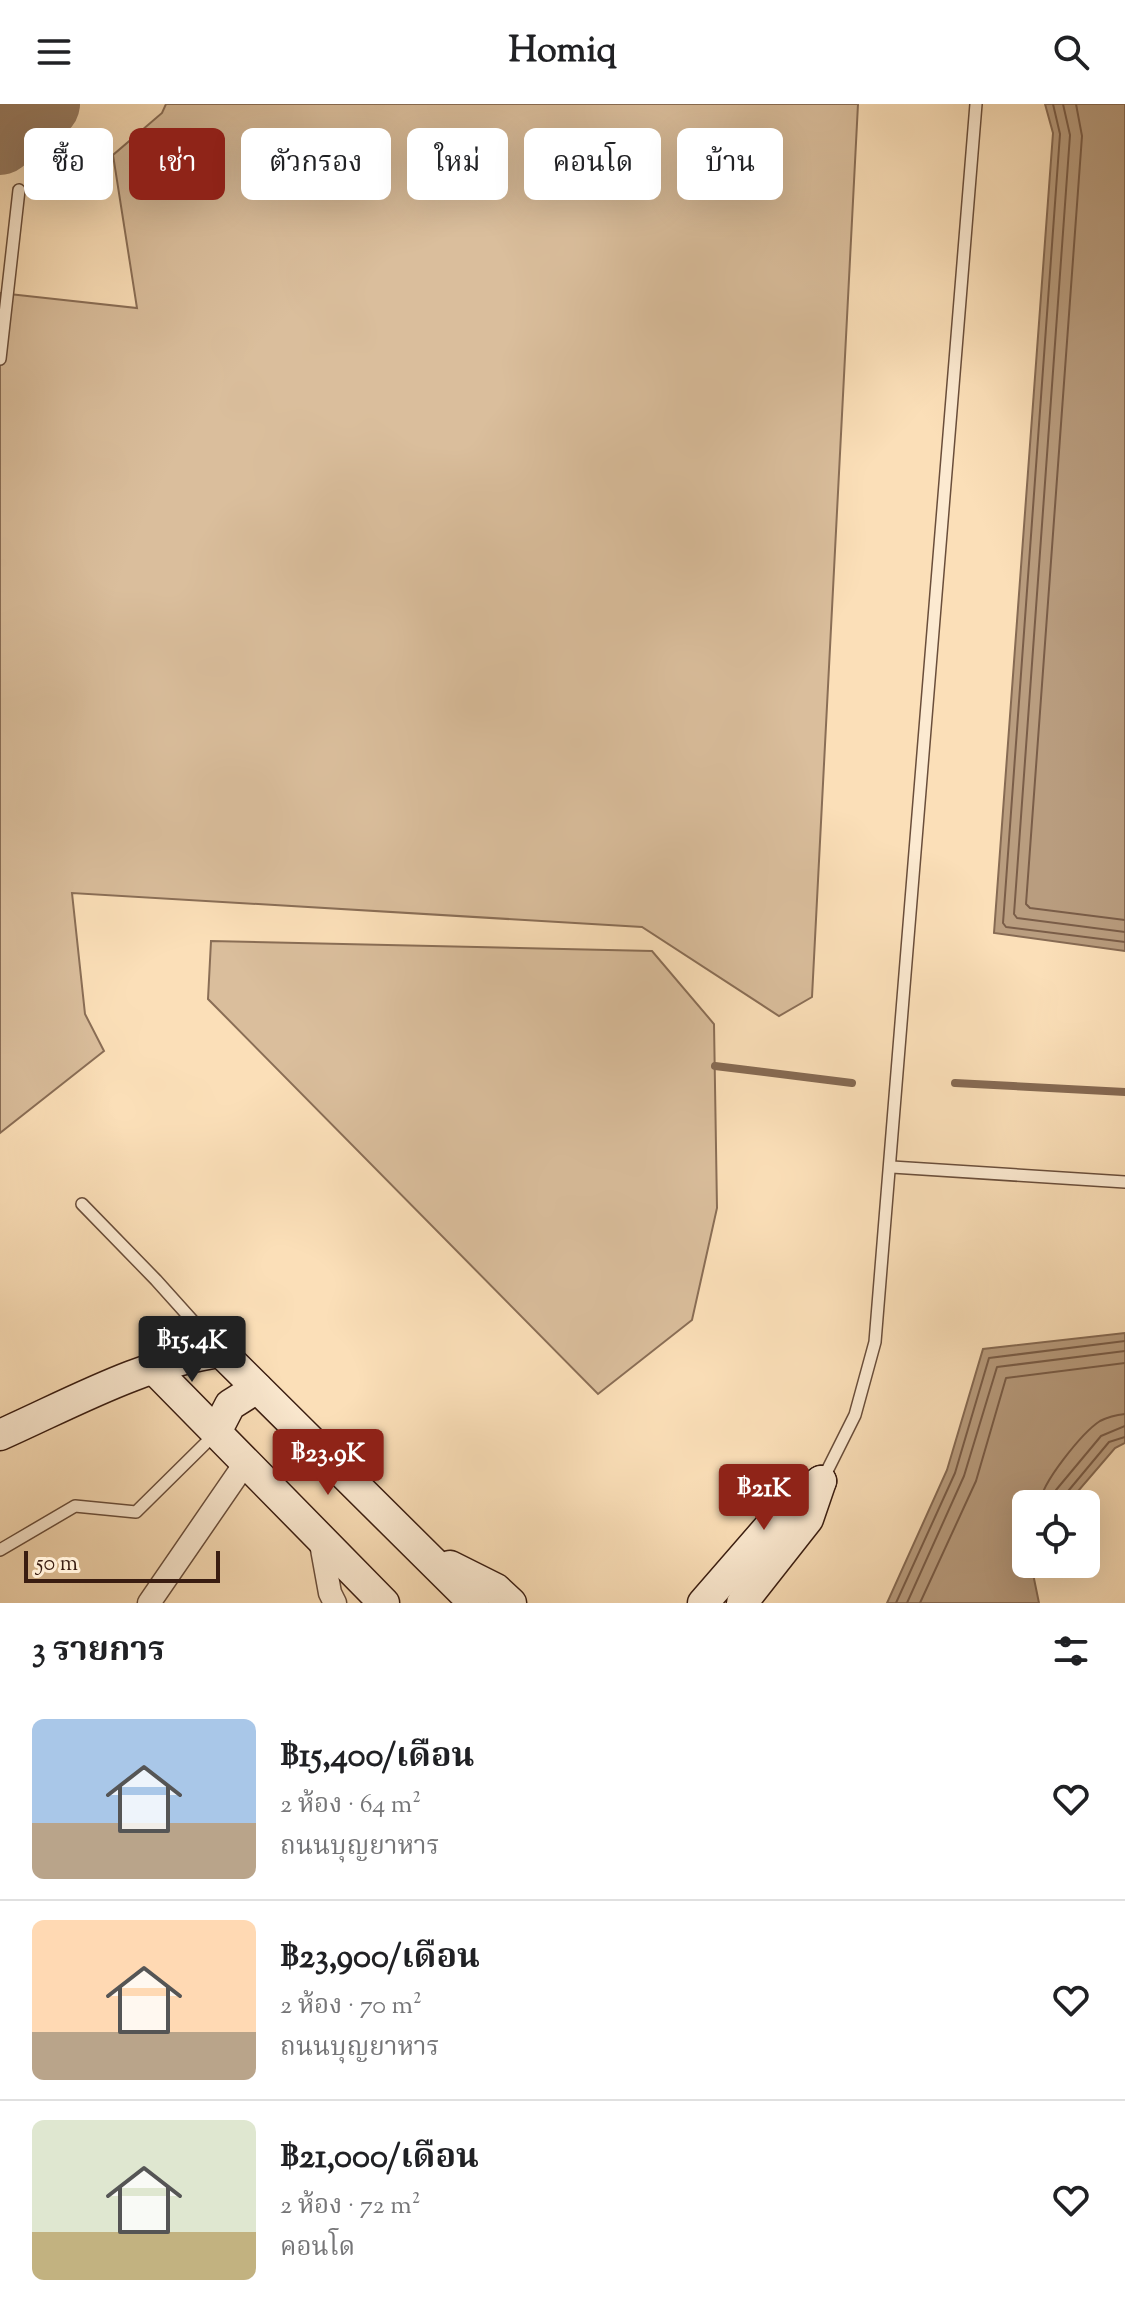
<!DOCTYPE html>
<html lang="th">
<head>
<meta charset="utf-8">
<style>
  body { margin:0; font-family:"Sorts Mill Goudy","Noto Serif Thai",serif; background:#f2f2f2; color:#202124; height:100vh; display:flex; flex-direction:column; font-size:30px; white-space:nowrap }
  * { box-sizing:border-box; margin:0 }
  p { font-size:26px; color:#757577 }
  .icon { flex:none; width:44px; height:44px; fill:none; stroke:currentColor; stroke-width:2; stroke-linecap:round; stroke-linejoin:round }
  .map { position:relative; height:1499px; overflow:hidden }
  .side { display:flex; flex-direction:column; background:#fff; flex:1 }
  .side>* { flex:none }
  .banner { position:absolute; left:24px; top:24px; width:1078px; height:72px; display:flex; gap:16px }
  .controls { position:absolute; left:1012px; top:1386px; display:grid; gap:16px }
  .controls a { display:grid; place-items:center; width:88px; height:88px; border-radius:12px; background:#fff; box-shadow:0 8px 32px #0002; font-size:40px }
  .scale { position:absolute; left:24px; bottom:20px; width:196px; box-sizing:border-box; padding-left:8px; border:4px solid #3a1d11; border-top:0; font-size:22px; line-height:28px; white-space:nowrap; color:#3a1d11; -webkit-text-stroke:6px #fcead1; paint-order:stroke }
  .price { position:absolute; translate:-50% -68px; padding:0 18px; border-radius:8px; background:#8f2418; color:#fff; font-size:26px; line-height:52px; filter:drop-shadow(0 2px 4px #0008) }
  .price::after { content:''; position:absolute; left:50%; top:48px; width:24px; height:18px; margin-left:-12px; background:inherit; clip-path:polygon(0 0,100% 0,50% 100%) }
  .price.active { background:#222; color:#fff }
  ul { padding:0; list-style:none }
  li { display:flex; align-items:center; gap:24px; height:200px; padding:0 32px }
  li+li { border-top:2px solid #e0e0e0 }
  li span { display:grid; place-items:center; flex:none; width:224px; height:160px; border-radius:12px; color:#555 }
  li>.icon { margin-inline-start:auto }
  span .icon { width:96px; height:96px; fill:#fffc; stroke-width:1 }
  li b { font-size:34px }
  h2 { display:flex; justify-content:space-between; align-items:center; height:96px; padding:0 32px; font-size:34px }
  .tag { padding:0 28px; border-radius:12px; background:#fff; box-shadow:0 8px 32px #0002; font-size:28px; line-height:72px }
  .tag.active { background:#8f2418; color:#fff }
  header { display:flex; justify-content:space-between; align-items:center; height:104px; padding:0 32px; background:#fff; font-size:36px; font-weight:700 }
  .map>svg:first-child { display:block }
  .green { fill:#dabe9c; stroke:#8a6e56; stroke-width:2 }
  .water { fill:#b99d7f; stroke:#866a53; stroke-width:2 }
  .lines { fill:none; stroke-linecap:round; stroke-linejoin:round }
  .shore { stroke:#7a5d48; stroke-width:2 }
  .stream { stroke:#866a53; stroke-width:8 }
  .taxiway { stroke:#9a7e64; stroke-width:70 }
  .lane-casing { stroke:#6a4e3b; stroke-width:14 }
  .street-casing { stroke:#6a4e3b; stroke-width:25 }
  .secondary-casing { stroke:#3a1d11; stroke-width:33 }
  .lane { stroke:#fcead1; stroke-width:11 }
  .street { stroke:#fcead1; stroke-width:22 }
  .secondary { stroke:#fcead1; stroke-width:30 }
</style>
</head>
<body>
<header><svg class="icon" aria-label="menu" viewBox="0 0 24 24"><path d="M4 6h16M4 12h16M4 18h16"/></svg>Homiq<svg class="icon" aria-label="search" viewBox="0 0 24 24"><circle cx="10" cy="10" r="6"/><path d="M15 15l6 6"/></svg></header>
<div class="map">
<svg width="1125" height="1499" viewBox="0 0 1125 1499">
  <rect width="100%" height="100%" fill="#fbdfb8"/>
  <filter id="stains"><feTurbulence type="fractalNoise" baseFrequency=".0025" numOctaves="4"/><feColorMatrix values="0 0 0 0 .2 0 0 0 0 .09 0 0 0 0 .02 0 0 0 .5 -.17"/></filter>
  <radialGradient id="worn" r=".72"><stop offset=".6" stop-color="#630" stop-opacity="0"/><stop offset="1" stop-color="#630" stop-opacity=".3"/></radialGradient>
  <!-- green -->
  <g class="green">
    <path d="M166,0H858L812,893L779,912L642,823L72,789L85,910L104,947L0,1029V189L137,204L113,51L162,9Z"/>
    <path d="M211,837L652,847L714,920L717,1104L692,1216L598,1290L208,895Z"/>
  </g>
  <!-- water -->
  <g class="water">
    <path d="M1045,0H1125V847L994,829L1053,29Z"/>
    <path d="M1125,1229V1339L1115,1344L1067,1400H1026V1460H1031L1039,1499H887L947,1366L983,1245Z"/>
  </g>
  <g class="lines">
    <!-- shore -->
    <g class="shore">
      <path d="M1053,0L1060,30L1003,819L1006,823L1125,838"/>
      <path d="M1063,0L1070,31L1014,810L1017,814L1125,828"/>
      <path d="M1076,0L1082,32L1026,800L1030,804L1125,816"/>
      <path d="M1040,1400C1040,1380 1083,1328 1100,1317C1108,1313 1116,1311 1125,1310"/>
      <path d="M1052,1400L1056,1386L1101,1332L1125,1322"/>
      <path d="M1062,1400L1064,1392L1109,1338L1125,1333"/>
      <path d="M896,1499L955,1369L989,1254L1125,1237"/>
      <path d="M907,1499L964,1372L997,1263L1125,1247"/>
      <path d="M920,1499L976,1377L1006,1274L1125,1259"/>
    </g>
    <!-- stream -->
    <g class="stream">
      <path d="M715,962L852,979"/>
      <path d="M955,979L1125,988"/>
    </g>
    <!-- taxiway -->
    <path class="taxiway" d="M0,36L45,0"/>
    <defs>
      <g id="lane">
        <path d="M0,255L19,86"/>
        <path d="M892,1063L1125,1078"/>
        <path d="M82,1100L156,1176L218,1245"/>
        <path d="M822,1377L855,1311L875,1238L976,0"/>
        <path d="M0,1446L75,1402L136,1408L216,1329"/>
      </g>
      <g id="street">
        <path d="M320,1434L330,1489L335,1499"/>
        <path d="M149,1499L246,1358"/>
      </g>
      <g id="secondary">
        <path d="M152,1263L384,1499"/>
        <path d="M216,1328L230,1301L257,1284"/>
        <path d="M0,1331C72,1299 142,1259 221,1248L474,1499"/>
        <path d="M450,1462L496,1485L511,1499"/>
        <path d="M703,1499L790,1399L821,1377"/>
        <path d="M742,1499L808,1415L821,1377"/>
      </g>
    </defs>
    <!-- lane casing -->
    <use href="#lane" class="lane-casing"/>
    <!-- street casing -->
    <use href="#street" class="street-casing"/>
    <!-- secondary casing -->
    <use href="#secondary" class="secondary-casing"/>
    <!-- lane -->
    <use href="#lane" class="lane"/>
    <!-- street -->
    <use href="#street" class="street"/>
    <!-- secondary -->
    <use href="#secondary" class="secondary"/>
  </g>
  <rect width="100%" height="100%" filter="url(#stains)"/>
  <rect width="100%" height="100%" fill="url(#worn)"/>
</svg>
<div class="controls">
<a><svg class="icon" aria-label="locate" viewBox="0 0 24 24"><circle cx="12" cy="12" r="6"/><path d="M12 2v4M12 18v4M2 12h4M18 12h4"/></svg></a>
</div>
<div class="scale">50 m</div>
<b class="price active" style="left:192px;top:1280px">฿15.4K</b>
<b class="price" style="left:328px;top:1393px">฿23.9K</b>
<b class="price" style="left:764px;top:1428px">฿21K</b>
<div class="banner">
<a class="tag">ซื้อ</a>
<a class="tag active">เช่า</a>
<a class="tag">ตัวกรอง</a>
<a class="tag">ใหม่</a>
<a class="tag">คอนโด</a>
<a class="tag">บ้าน</a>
</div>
</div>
<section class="side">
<h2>3 รายการ<svg class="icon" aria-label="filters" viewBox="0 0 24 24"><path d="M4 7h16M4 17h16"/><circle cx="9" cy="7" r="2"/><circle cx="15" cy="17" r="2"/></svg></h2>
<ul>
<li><span style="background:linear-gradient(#a9c7e8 65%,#b9a48a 0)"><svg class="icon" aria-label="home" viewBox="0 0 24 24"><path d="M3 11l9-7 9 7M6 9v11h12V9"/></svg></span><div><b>฿15,400/เดือน</b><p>2 ห้อง · 64 m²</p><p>ถนนบุญยาหาร</p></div><svg class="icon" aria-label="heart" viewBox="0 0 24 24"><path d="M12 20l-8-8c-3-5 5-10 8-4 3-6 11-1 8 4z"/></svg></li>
<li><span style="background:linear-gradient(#ffd9b3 70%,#b9a48a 0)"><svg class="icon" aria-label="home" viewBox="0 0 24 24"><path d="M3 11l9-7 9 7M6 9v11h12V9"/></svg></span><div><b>฿23,900/เดือน</b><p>2 ห้อง · 70 m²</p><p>ถนนบุญยาหาร</p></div><svg class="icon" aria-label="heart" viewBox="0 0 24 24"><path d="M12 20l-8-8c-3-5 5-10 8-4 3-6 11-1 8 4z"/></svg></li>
<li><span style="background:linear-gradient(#dfe7d0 70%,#c2b280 0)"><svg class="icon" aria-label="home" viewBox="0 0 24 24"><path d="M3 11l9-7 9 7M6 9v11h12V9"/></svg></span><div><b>฿21,000/เดือน</b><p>2 ห้อง · 72 m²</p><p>คอนโด</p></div><svg class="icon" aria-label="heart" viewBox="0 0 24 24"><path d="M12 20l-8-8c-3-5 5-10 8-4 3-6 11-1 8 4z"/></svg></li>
</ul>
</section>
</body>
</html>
